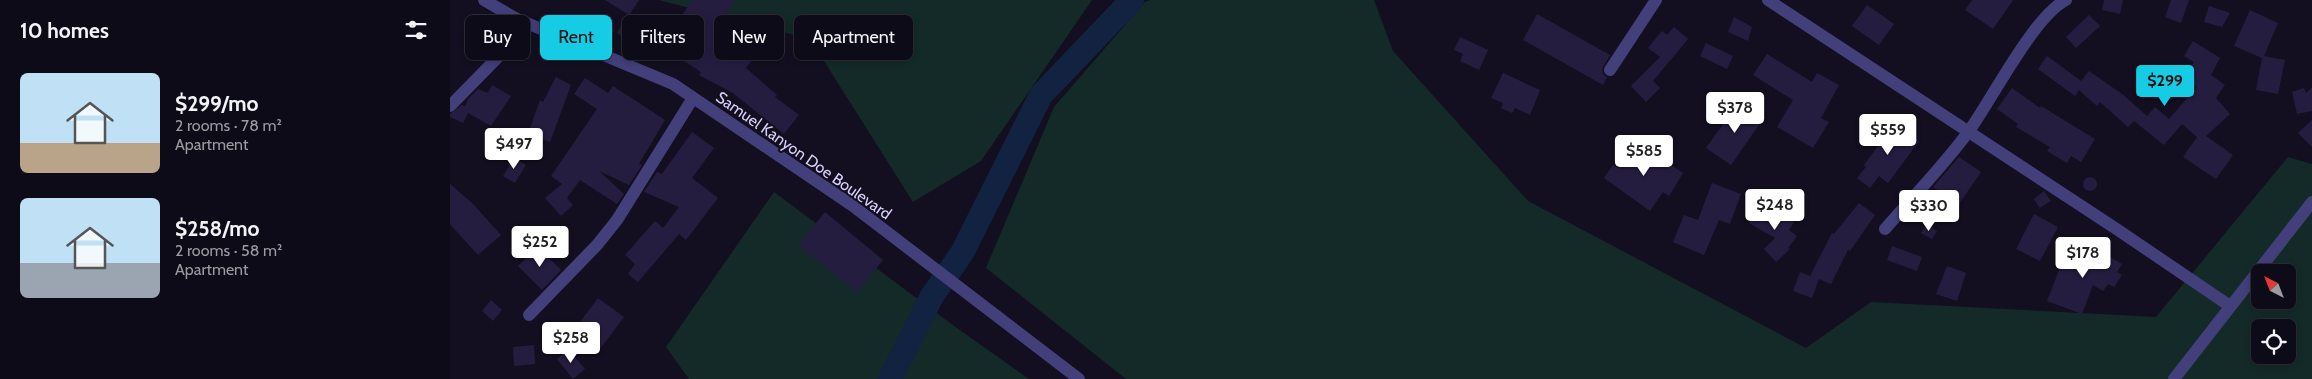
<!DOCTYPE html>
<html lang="en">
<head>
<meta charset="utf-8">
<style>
  body { margin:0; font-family:Cabin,sans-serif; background:#171421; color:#f1f3f6; height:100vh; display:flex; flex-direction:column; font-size:19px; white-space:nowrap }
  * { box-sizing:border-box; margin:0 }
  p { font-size:16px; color:#9b9ba2 }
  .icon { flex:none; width:28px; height:28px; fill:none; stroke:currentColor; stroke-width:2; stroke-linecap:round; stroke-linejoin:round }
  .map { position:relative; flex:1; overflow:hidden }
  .sheet { display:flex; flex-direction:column; background:#0e0b18; width:450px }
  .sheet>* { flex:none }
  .hud { position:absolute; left:15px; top:15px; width:475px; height:45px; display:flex; gap:10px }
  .needle { width:32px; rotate:318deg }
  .tools { position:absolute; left:1801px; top:264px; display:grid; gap:10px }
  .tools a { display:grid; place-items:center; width:45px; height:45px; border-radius:8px; background:#0e0b18; box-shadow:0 2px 8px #0003,0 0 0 1px #2e2b37; font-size:25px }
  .price { position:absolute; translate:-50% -42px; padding:0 11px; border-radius:5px; background:#fff; color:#222; font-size:16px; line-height:32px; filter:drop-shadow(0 1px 2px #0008) }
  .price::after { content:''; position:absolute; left:50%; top:30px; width:15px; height:11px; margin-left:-8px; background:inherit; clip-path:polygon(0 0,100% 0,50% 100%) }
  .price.on { background:#16cbe4; color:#111 }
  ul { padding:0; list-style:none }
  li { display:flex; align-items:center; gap:15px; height:125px; padding:0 20px }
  li span { display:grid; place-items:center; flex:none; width:140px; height:100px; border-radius:8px; color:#555 }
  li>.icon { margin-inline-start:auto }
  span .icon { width:60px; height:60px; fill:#fffc; stroke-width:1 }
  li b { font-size:21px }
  h2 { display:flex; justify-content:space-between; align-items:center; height:60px; padding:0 20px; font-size:21px }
  .tag { padding:0 18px; border-radius:8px; background:#0e0b18; box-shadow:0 2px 8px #0003,0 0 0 1px #2e2b37; font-size:18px; line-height:45px }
  .tag.on { background:#16cbe4; color:#111 }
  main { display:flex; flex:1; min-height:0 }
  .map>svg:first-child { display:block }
  .green { fill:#132a29; fill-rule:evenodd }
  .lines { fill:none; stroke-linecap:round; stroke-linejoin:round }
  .river { stroke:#122342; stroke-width:24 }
  .building { fill:#251d40 }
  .minor { stroke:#423f7b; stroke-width:12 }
  .tertiary { stroke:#423f7b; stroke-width:12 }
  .labels { text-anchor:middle; stroke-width:4; stroke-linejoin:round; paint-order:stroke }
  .street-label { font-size:16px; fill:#d9d3fb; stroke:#130f20 }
</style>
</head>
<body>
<main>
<section class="sheet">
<h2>10 homes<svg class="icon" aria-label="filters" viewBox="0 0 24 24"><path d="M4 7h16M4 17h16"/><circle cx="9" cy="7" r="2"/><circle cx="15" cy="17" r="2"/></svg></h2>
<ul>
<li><span style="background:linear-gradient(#bfe0f5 70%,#b9a48a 0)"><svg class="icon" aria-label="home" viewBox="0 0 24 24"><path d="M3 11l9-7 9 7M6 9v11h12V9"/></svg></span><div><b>$299/mo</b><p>2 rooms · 78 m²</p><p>Apartment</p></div></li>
<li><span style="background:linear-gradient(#bfe0f5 65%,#9aa5b1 0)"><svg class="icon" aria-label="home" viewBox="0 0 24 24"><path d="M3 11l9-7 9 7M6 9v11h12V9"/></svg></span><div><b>$258/mo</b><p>2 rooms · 58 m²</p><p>Apartment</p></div></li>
</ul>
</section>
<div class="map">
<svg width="1862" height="379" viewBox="0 0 1862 379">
  <rect width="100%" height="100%" fill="#130f20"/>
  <!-- green -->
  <g class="green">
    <path d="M209,0H642L531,161L463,202L360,39Z"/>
    <path d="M700,0H924L943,51L1078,201L1356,348L1421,302L1706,317L1838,157L1862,164V379H676L536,268L604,107L695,2ZM1810,272H1838V300H1810ZM1810,328H1838V355H1810Z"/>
    <path d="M324,192L500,323L579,379H239L216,347Z"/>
  </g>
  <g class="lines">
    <!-- river -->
    <path class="river" d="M440,379L482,296L512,253L591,95L682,0"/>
  </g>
  <!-- building -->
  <g class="building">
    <path d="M155,0H189L179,15Z"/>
    <path d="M242,0H285L265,32L301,61L296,68L327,95L325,97L349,115L334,134L283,93L249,75L251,72L206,43L203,47L182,32L178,40L167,33L177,16L197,28L199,26L204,29L207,25L220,34Z"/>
    <path d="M1522,0H1563L1543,29L1515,10Z"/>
    <path d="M1654,0H1673L1670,14L1652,10Z"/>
    <path d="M1721,0H1739L1731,23L1715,17Z"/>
    <path d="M1417,5L1444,24L1429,45L1402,26Z"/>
    <path d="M1759,6L1780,13L1772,27L1754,22Z"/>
    <path d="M1800,10L1828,23L1814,56L1835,60L1828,94L1806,90L1812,58L1784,46Z"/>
    <path d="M1087,14L1160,55L1152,69L1153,74L1157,77L1153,85L1073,40Z"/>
    <path d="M1639,15L1650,26L1626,48L1616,37Z"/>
    <path d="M1284,17L1302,27L1298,41L1278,32Z"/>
    <path d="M1224,27L1238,39L1203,81L1210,88L1196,102L1181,86L1210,57L1198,48L1212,31L1217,35Z"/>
    <path d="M1010,37L1038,50L1029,70L1010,61L1013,54L1004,50Z"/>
    <path d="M1743,41L1770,58L1761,75L1775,85L1766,98L1780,114L1756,136L1783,155L1766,179L1733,157L1747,137L1732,124L1714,145L1684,121L1678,127L1650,102L1647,106L1629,90L1625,96L1588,69L1597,56L1631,81L1639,71L1672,94L1697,116L1705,107L1719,119L1747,87L1733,77L1744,62L1734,56Z"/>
    <path d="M1256,43L1283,56L1277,69L1250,56Z"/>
    <path d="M1317,54L1362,82L1367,73L1389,85L1371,118L1379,122L1363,148L1327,127L1343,100L1303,75Z"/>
    <path d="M1053,73L1090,90L1080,115L1065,108L1062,113L1051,108L1053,103L1041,98Z"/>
    <path d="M106,77L121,85L100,142L78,134L90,100L93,102Z"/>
    <path d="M135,78L158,93L163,86L215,120L189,164L192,165L179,185L149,171L174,194L167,204L130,180L117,198L123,205L111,216L95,198L112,184L101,176L147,109L124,94Z"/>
    <path d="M42,85L61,96L41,126L18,113L13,123L0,117V114L12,105L15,106L18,99L28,89L38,93Z"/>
    <path d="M1862,87V111L1847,114L1842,92L1854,88L1856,93Z"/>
    <path d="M1562,88L1590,108L1591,106L1645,139L1631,162L1621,156L1617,163L1597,151L1600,147L1566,127L1568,124L1547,109Z"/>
    <path d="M1289,102L1313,119L1281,165L1256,148Z"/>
    <path d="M1862,120V147L1848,133Z"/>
    <path d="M1445,123L1469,141L1438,183L1429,176L1420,188L1407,178L1416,167L1414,165Z"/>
    <path d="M242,132L264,148L242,178L268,198L236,240L229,234L188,282L178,274L185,264L175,255L205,221L213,228L229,207L194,192L207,172L212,174Z"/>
    <path d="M1186,142L1233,173L1219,196L1213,192L1200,211L1154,178L1163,165L1169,168Z"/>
    <path d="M1509,157L1531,172L1509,204L1483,187Z"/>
    <path d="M64,158L76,165L65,183L53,176Z"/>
    <circle cx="1640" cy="184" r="7"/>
    <path d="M1262,183L1291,194L1280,224L1269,220L1254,255L1223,242L1234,215L1248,220Z"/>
    <path d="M0,184L22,203L51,235L28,255L0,224Z"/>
    <path d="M1594,191L1601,201L1590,208L1584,199Z"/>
    <path d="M1409,203L1425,215L1400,251L1398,250L1381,284L1369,279L1362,298L1343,291L1350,272L1360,276L1382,233L1384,234Z"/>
    <path d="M1309,205L1332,217L1335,212L1346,219L1339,230L1347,236L1338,248L1340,249L1326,262L1314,249L1325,238L1299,223Z"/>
    <path d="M375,212L433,260L407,292L348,245Z"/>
    <path d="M1584,214L1608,227L1590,261L1566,249Z"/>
    <path d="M1476,224L1487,231L1482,239L1471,233Z"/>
    <path d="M1626,245L1637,258L1641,254L1647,258L1650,251L1672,264L1667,272L1672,275L1664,287L1658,284L1653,291L1643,285L1632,314L1597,301L1615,255Z"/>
    <path d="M1442,246L1472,257L1467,271L1437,260Z"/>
    <path d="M88,247L111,270L92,290L68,266Z"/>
    <path d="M1497,266L1516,273L1507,301L1486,294Z"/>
    <path d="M148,298L174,317L150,349L124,330Z"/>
    <path d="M41,300L52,310L43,321L32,311Z"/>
    <path d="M84,345L85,364L64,366L63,347Z"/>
    <path d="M118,349L135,369L123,379L107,359Z"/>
  </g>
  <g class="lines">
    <!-- minor -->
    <g class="minor">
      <path d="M1318,0L1668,230L1780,306"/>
      <path d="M1160,70L1206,0"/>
      <path d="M0,106L54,51L67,19"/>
      <path d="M1435,229C1463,197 1494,165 1519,131C1542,99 1584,16 1616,0"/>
      <path d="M79,315L147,245L167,220L243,98"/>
      <path d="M1724,379L1862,202"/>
    </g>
    <!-- tertiary -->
    <path class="tertiary" d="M34,0L67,19L223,84L403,206L629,379"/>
  </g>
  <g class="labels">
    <!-- street labels -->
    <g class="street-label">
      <text transform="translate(354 155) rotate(35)" y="6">Samuel Kanyon Doe Boulevard</text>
    </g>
  </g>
</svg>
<div class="tools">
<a><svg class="needle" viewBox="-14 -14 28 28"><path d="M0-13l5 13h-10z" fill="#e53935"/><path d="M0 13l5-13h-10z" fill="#9b9ba2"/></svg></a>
<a><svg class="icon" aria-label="locate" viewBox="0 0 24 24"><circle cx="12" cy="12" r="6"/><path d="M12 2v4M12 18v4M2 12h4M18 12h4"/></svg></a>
</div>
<b class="price on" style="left:1715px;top:107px">$299</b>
<b class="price" style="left:1285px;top:134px">$378</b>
<b class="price" style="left:1438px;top:156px">$559</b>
<b class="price" style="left:64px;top:170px">$497</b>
<b class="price" style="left:1194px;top:177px">$585</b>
<b class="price" style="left:1325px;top:231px">$248</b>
<b class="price" style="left:1479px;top:232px">$330</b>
<b class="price" style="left:90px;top:268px">$252</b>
<b class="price" style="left:1633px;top:279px">$178</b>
<b class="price" style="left:121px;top:364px">$258</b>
<div class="hud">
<a class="tag">Buy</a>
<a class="tag on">Rent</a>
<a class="tag">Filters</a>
<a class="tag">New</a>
<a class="tag">Apartment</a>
</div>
</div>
</main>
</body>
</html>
